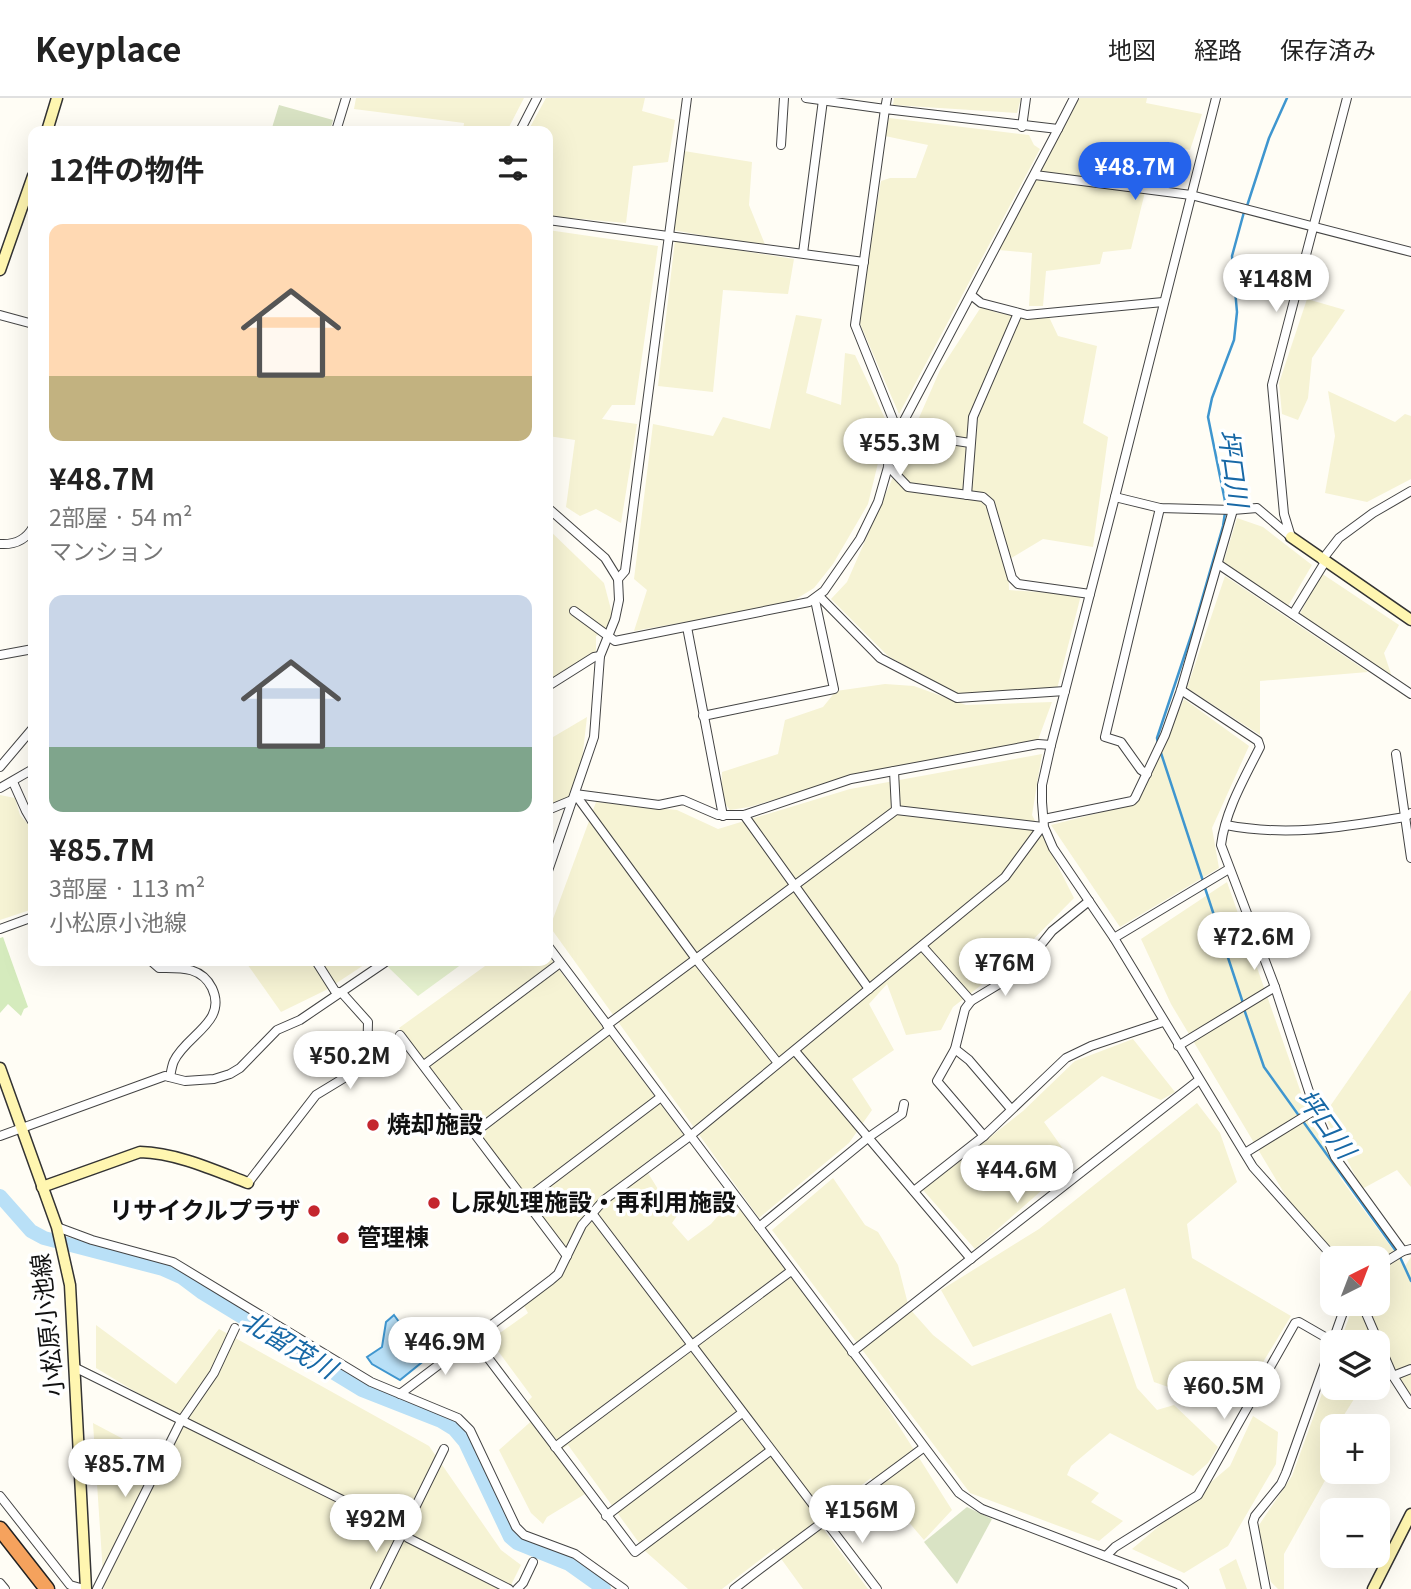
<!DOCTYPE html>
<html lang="ja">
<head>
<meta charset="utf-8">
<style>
  body { margin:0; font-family:Georgia,"Noto Sans JP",serif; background:#f6f6f6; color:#222; height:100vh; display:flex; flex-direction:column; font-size:26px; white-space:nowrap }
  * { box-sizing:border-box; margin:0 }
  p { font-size:23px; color:#767676 }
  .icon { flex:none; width:38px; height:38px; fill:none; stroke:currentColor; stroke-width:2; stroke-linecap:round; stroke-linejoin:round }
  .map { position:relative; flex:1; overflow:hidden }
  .side { position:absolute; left:28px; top:28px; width:525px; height:840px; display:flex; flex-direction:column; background:#fff; border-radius:14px; box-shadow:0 7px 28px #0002 }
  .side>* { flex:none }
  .needle { width:46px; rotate:42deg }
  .buttons { position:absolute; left:1320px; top:1148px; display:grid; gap:14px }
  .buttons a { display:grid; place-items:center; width:70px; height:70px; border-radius:14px; background:#fff; box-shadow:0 7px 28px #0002; font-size:35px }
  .price { position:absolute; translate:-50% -60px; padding:0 16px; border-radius:24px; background:#fff; color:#222; font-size:23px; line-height:46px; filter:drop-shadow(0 2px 4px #0008) }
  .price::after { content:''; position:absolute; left:50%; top:42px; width:21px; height:16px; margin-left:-10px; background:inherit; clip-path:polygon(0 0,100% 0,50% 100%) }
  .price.on { background:#2563eb; color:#fff }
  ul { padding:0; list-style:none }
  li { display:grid; align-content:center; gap:14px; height:371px; padding:0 21px }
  li span { display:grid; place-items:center; height:217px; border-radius:14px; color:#555 }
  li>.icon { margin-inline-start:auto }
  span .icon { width:126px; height:126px; fill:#fffc; stroke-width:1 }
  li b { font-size:30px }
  h2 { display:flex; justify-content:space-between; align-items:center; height:84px; padding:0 21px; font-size:30px }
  header { display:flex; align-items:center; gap:42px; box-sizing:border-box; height:98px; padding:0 35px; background:#fff; border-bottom:2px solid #e0e0e0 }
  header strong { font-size:33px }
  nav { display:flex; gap:38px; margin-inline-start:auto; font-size:24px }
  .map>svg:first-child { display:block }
  .farmland { fill:#f6f3d4 }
  .green { fill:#d5ebbd }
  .cemetery { fill:#d9e3c4 }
  .pitch { fill:#e6f2cf }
  .water { fill:#b9e0f7; stroke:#3f96cf; stroke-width:2 }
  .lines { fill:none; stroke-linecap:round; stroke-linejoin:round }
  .stream { stroke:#3f96cf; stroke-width:2.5 }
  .river { stroke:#b9e0f7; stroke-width:14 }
  .street-casing { stroke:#444; stroke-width:10 }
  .secondary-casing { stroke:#333; stroke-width:13 }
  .highway-casing { stroke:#222; stroke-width:17 }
  .street { stroke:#fff; stroke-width:8 }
  .secondary { stroke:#fff6b0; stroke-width:10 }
  .highway { stroke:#f5a25d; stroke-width:14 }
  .poi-dot { fill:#c4262e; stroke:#fff; stroke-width:2.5 }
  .labels { text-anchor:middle; stroke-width:7; stroke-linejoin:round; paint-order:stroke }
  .poi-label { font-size:24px; font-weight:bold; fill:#111; stroke:#fff; text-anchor:start }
  .street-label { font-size:24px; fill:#111; stroke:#fff }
  .water-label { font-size:26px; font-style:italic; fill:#1768a6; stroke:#fff }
</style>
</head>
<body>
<header>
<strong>Keyplace</strong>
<nav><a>地図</a><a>経路</a><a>保存済み</a></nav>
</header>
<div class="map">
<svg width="1411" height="1491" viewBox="0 0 1411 1491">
  <rect width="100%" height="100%" fill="#fffdf5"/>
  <!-- farmland -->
  <g class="farmland">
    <path d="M356,0H524L507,33H463L464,25L354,11Z"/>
    <path d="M546,0H645L642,13L675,22L668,64L633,68L626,125L548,118V33H528Z"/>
    <path d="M894,0H1021L1017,15L893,7Z"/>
    <path d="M1079,0H1147L1146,5L1202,16L1190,52L1157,45L1131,151L1103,154L1100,166L1046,173L1043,208H1029L1032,155L999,152Z"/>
    <path d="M889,20L1029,37L1034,47L1040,51L899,316L858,221L881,83L890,80H916L928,47L885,38Z"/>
    <path d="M684,53L752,64L749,107L766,149L673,132Z"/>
    <path d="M548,132L658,148L635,307H612L602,321L637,326L621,425L596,411L580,418L566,409L575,342L548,338Z"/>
    <path d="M675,142L794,161L788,196L723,192L713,294L658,288Z"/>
    <path d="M1307,201L1345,212L1312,260L1308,300L1298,322L1282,316L1279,285Z"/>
    <path d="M981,209L998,215L1049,219L1058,238L1097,248L1083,325L1108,339L1093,449L1043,441L1008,462L1009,492L1081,497L1056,595L961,599L888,558L831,501L847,484L940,272Z"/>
    <path d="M796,217L822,221L806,295L841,307L845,255L855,257L889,329L874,340L870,354L879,361L868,406L833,466L814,490L788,506L634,533L647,492L634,481L653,326L713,338L723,319L770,331Z"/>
    <path d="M1328,293L1395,324L1405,316L1411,318V381L1367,404L1325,395L1335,338Z"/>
    <path d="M1237,420L1263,429L1312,467L1288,508L1223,466Z"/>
    <path d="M548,431L604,485L614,523L607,532L596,538V553L548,583Z"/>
    <path d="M1321,475L1399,527L1384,555L1392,579L1300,516Z"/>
    <path d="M1225,478L1368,574L1260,583V637L1187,590Z"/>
    <path d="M885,586L914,588L966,607L1052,604L1038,642L859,677L749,709L730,712L721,700L722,674L778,656L785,622L823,609L836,593Z"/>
    <path d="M1184,601L1249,648L1212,730L1219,770L1120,829L1051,727L1134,706Z"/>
    <path d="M587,619L581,671L569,699L548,707V642Z"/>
    <path d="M1042,656L1032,717L1074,800L1011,864L953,909L941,932L906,937L887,886L869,906L894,952L852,981L872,1012L849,1045L759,1120L550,829L596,704L677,712L718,731L850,691Z"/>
    <path d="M0,697L15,700L20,717L33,732V811L0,822Z"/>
    <path d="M1227,784L1306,1009L1341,1081L1405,1168L1411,1159V1310L1385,1275L1377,1279V1244H1340L1354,1206H1377V1160H1340L1296,1115L1171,906L1141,841Z"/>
    <path d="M548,857L684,1037L643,1067L661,1096L681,1112L672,1125L688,1143L711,1126L733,1100L868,1279L952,1412L924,1442L871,1380L816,1421L868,1491H803L774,1451L722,1491H688L645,1453L568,1347L556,1355L585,1396L547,1419L543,1426L531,1415L499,1352L537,1318L527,1304L532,1299L490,1242L528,1215L523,1206L560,1180L571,1158L399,930L492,863H548Z"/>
    <path d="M245,863H370L326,892L281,914Z"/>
    <path d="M1411,892V1089L1397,1072L1362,1091L1324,1017Z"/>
    <path d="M1133,941L1175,994L1161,1002L1102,978L1044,1024L1073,1065L975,1151L923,1092L1023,1013L1075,963Z"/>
    <path d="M1197,1005L1220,1035L1237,1084L1187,1126L1192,1160L1291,1218L1251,1284L1198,1266L1174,1291L1154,1284L1125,1190L973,1249L941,1192L1039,1131Z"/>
    <path d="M833,1080L865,1127L878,1134L898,1167L909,1210L933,1237L972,1268L1111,1215L1137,1290L1157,1312L1174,1307L1218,1349L1208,1365L1193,1378L1110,1335L1071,1368L1067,1377L1099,1395L1091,1404L1123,1423L1099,1443L970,1395L772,1132Z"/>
    <path d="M96,1227L176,1286L219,1231L429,1348L501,1452L521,1467L509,1491H104L93,1325L161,1361L184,1323L96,1270Z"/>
    <path d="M1332,1268V1290H1361L1337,1328H1332V1356L1327,1379L1284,1456V1491H1278L1271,1484L1257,1430L1292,1378Z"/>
    <path d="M1253,1318L1278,1334L1276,1366L1228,1448L1184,1475L1132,1451L1230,1368Z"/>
    <path d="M1236,1461L1247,1491H1226L1219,1471Z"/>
  </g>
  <!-- green -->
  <path class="green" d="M3,839L28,909L24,911L21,918L8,906L0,915V840Z"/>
  <!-- cemetery -->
  <g class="cemetery">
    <path d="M279,7L333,22L330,33H271Z"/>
    <path d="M967,1409L992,1421L957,1486L924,1444Z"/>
  </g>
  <!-- pitch -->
  <path class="pitch" d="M396,863H466L418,898L388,869Z"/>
  <!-- water -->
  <path class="water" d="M394,1217L426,1261L400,1282L372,1266L367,1259L382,1249L386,1224Z"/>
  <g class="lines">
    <!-- stream -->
    <g class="stream">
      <path d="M1247,108L1269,40L1287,0"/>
      <path d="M1158,646L1157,640L1194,529L1223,428L1226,408L1208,319L1212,300L1234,242L1237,214L1232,158L1244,114"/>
      <path d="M1160,652L1203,783"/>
      <path d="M1205,790L1243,905"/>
      <path d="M1244,911L1264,969L1396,1153"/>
      <path d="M1400,1159L1411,1183"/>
    </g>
    <!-- river -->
    <path class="river" d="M0,1098L31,1133L44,1140L163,1171L181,1179L201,1194L362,1292L441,1323L454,1331L465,1344L510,1439L517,1445L569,1466L604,1491"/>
    <defs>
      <g id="street">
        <path d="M806,0L885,11L887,0"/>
        <path d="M1022,29L1026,0"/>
        <path d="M336,33L346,0"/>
        <path d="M520,33L537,0"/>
        <path d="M781,47L784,0"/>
        <path d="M1035,77L1191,97L1411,154"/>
        <path d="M548,122L864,164"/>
        <path d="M803,155L823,2"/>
        <path d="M971,197L981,205L1027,217L1163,204"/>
        <path d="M0,217L33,226"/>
        <path d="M970,345L898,334L855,227L885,11L1058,31L1074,0"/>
        <path d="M888,368L908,389L983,399L990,405L1012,480L1018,486L1090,496"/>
        <path d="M967,397L973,319L1018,215"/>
        <path d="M1115,399L1216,0"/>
        <path d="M548,410L605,460L618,481L619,502L615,521L600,558L594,639L548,773"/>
        <path d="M0,446C15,447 26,442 33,429"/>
        <path d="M1322,462L1339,440L1373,415L1411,393"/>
        <path d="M1218,466L1411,596"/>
        <path d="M618,481L625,473L687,0"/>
        <path d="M819,498L880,560L957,600L1065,593"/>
        <path d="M574,513L615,543L809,504L824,493L860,441L878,404L898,334L1058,31"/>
        <path d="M1293,516L1325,464"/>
        <path d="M687,529L723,718"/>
        <path d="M0,557L33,551"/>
        <path d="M548,588L594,559L600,558"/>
        <path d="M1181,592L1258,643L1260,649C1245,679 1225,713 1221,747L1275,889L1315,1012L1335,1059L1403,1153"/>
        <path d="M703,618L834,591L815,502"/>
        <path d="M1051,647L1042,687V704L1044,729L1053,750L1114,840L1253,1069L1334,1160"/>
        <path d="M1396,656L1411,760"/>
        <path d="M0,669L33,630"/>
        <path d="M894,673L896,712"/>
        <path d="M1147,676L1141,672L1121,644L1105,639L1160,410"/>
        <path d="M13,684L26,713L33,725"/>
        <path d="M0,690L33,671"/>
        <path d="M575,696L659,707L683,702L718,717H744L851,681L1038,646L1051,647L1115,399L1160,410L1233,412L1257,410L1291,439L1284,416L1272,287L1347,0"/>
        <path d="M575,696L696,861L778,965"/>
        <path d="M548,712L572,702"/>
        <path d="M744,717L869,891"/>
        <path d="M1044,721L1132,703L1135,700L1165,637L1181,592L1233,412"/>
        <path d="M1226,727C1288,739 1344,729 1405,719L1411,715"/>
        <path d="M0,831L33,819"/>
        <path d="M1114,840L1229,771"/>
        <path d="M548,848L959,1395L982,1411L1178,1486L1184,1491"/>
        <path d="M922,848L971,903L1019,874L1052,833L1089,803"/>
        <path d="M151,863L159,870C180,870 201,868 212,890C228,924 186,937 174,963C172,967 171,974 170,979"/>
        <path d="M971,903L965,911L955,951L937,983L984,1038"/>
        <path d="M607,927L896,712L1043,729"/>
        <path d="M400,937L474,1035"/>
        <path d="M1178,948L1275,889"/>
        <path d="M955,951L969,962L1011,1011"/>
        <path d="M795,953L971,1161"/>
        <path d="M424,967L560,865"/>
        <path d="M0,1038L165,978L185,983L214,981L230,976L240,970L277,932L300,922L387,863"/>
        <path d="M1245,1055L1315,1012"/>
        <path d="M248,1085L316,997L367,966L368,924L342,895L335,893L316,863"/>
        <path d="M914,1093L984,1038L1066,960L1091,948L1163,924"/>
        <path d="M525,1102L661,999"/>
        <path d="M591,1114L877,1491"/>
        <path d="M57,1129L92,1142L173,1164L371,1284L458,1320L470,1332L516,1429L524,1437L575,1456L624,1491"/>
        <path d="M759,1129L869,1039L902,1016L904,1006"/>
        <path d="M567,1158L474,1035L610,931"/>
        <path d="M1377,1169L1403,1153L1411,1151"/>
        <path d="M1362,1206L1393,1278L1411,1306"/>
        <path d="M473,1240L635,1454L770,1353"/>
        <path d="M852,1254L1199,982"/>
        <path d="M76,1270L397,1429L408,1440L509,1491"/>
        <path d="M1393,1278L1411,1271"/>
        <path d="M400,1296L551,1182L558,1176L582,1127L604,1102L690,1038L1005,779L1041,730"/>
        <path d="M555,1349L791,1173"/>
        <path d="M0,1398L70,1487L84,1491"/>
        <path d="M606,1418L742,1315"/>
        <path d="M1106,1458L1115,1449L1198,1397L1295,1225L1299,1224L1332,1243"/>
        <path d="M0,1485L5,1491"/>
        <path d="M97,1491L181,1323L214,1275L235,1230"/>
        <path d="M375,1491L444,1351"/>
        <path d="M517,1491L523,1485L533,1464"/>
        <path d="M734,1491C796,1443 860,1397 923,1350"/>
        <path d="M1266,1491L1253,1424L1255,1418L1281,1386L1286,1375L1346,1206"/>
      </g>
      <g id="secondary">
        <path d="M47,33L57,0"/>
        <path d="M0,172L33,78"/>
        <path d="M1291,439L1411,522"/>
        <path d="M0,970L57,1129L70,1187L86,1491"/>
        <path d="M42,1089L140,1054C177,1055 214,1072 248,1085"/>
        <path d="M1373,1491L1411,1416"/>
      </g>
      <path id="highway" d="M0,1431L47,1491"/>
    </defs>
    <!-- street casing -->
    <use href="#street" class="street-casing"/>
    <!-- secondary casing -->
    <use href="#secondary" class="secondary-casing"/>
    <!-- highway casing -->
    <use href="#highway" class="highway-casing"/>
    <!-- street -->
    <use href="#street" class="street"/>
    <!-- secondary -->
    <use href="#secondary" class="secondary"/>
    <!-- highway -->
    <use href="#highway" class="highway"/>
  </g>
  <!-- markers -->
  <g class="poi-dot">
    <circle cx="373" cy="1027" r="7"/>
    <circle cx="434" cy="1105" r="7"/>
    <circle cx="314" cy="1113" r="7"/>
    <circle cx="343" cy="1140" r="7"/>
  </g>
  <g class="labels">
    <!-- poi labels -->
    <g class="poi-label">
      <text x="387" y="1035">焼却施設</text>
      <text x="448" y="1113">し尿処理施設・再利用施設</text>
      <text x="300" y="1121" text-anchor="end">リサイクルプラザ</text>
      <text x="357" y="1148">管理棟</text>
    </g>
    <!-- street labels -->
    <g class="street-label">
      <text transform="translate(48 1227) rotate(-96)" y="8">小松原小池線</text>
    </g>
    <!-- water labels -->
    <g class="water-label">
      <text transform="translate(1233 370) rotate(82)" y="9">坪口川</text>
      <text transform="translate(1326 1026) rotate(54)" y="9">坪口川</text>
      <text transform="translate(289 1247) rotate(31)" y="9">北留茂川</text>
    </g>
  </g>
</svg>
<div class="buttons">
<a><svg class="needle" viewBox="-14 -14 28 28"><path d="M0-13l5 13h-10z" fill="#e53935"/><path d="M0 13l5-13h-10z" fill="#767676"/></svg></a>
<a><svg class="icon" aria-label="layers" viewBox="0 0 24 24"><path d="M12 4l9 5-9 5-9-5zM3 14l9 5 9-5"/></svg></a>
<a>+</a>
<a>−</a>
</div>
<b class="price on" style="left:1135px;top:104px">¥48.7M</b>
<b class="price" style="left:1276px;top:216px">¥148M</b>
<b class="price" style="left:900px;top:380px">¥55.3M</b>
<b class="price" style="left:1254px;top:874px">¥72.6M</b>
<b class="price" style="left:1005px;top:900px">¥76M</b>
<b class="price" style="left:350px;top:993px">¥50.2M</b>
<b class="price" style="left:1017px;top:1107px">¥44.6M</b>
<b class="price" style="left:445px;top:1279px">¥46.9M</b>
<b class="price" style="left:1224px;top:1323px">¥60.5M</b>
<b class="price" style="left:125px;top:1401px">¥85.7M</b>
<b class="price" style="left:862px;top:1447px">¥156M</b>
<b class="price" style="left:376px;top:1456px">¥92M</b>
<section class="side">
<h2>12件の物件<svg class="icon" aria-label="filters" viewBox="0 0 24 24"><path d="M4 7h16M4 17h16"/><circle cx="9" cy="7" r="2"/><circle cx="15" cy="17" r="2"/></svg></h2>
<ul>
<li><span style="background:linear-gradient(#ffd9b3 70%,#c2b280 0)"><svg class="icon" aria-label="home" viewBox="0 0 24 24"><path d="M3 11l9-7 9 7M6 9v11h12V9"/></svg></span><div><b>¥48.7M</b><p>2部屋 · 54 m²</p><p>マンション</p></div></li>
<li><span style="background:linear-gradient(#c9d6e8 70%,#7fa58c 0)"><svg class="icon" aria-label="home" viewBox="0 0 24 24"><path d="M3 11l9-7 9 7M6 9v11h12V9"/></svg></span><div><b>¥85.7M</b><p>3部屋 · 113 m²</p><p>小松原小池線</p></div></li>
</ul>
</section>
</div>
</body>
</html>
